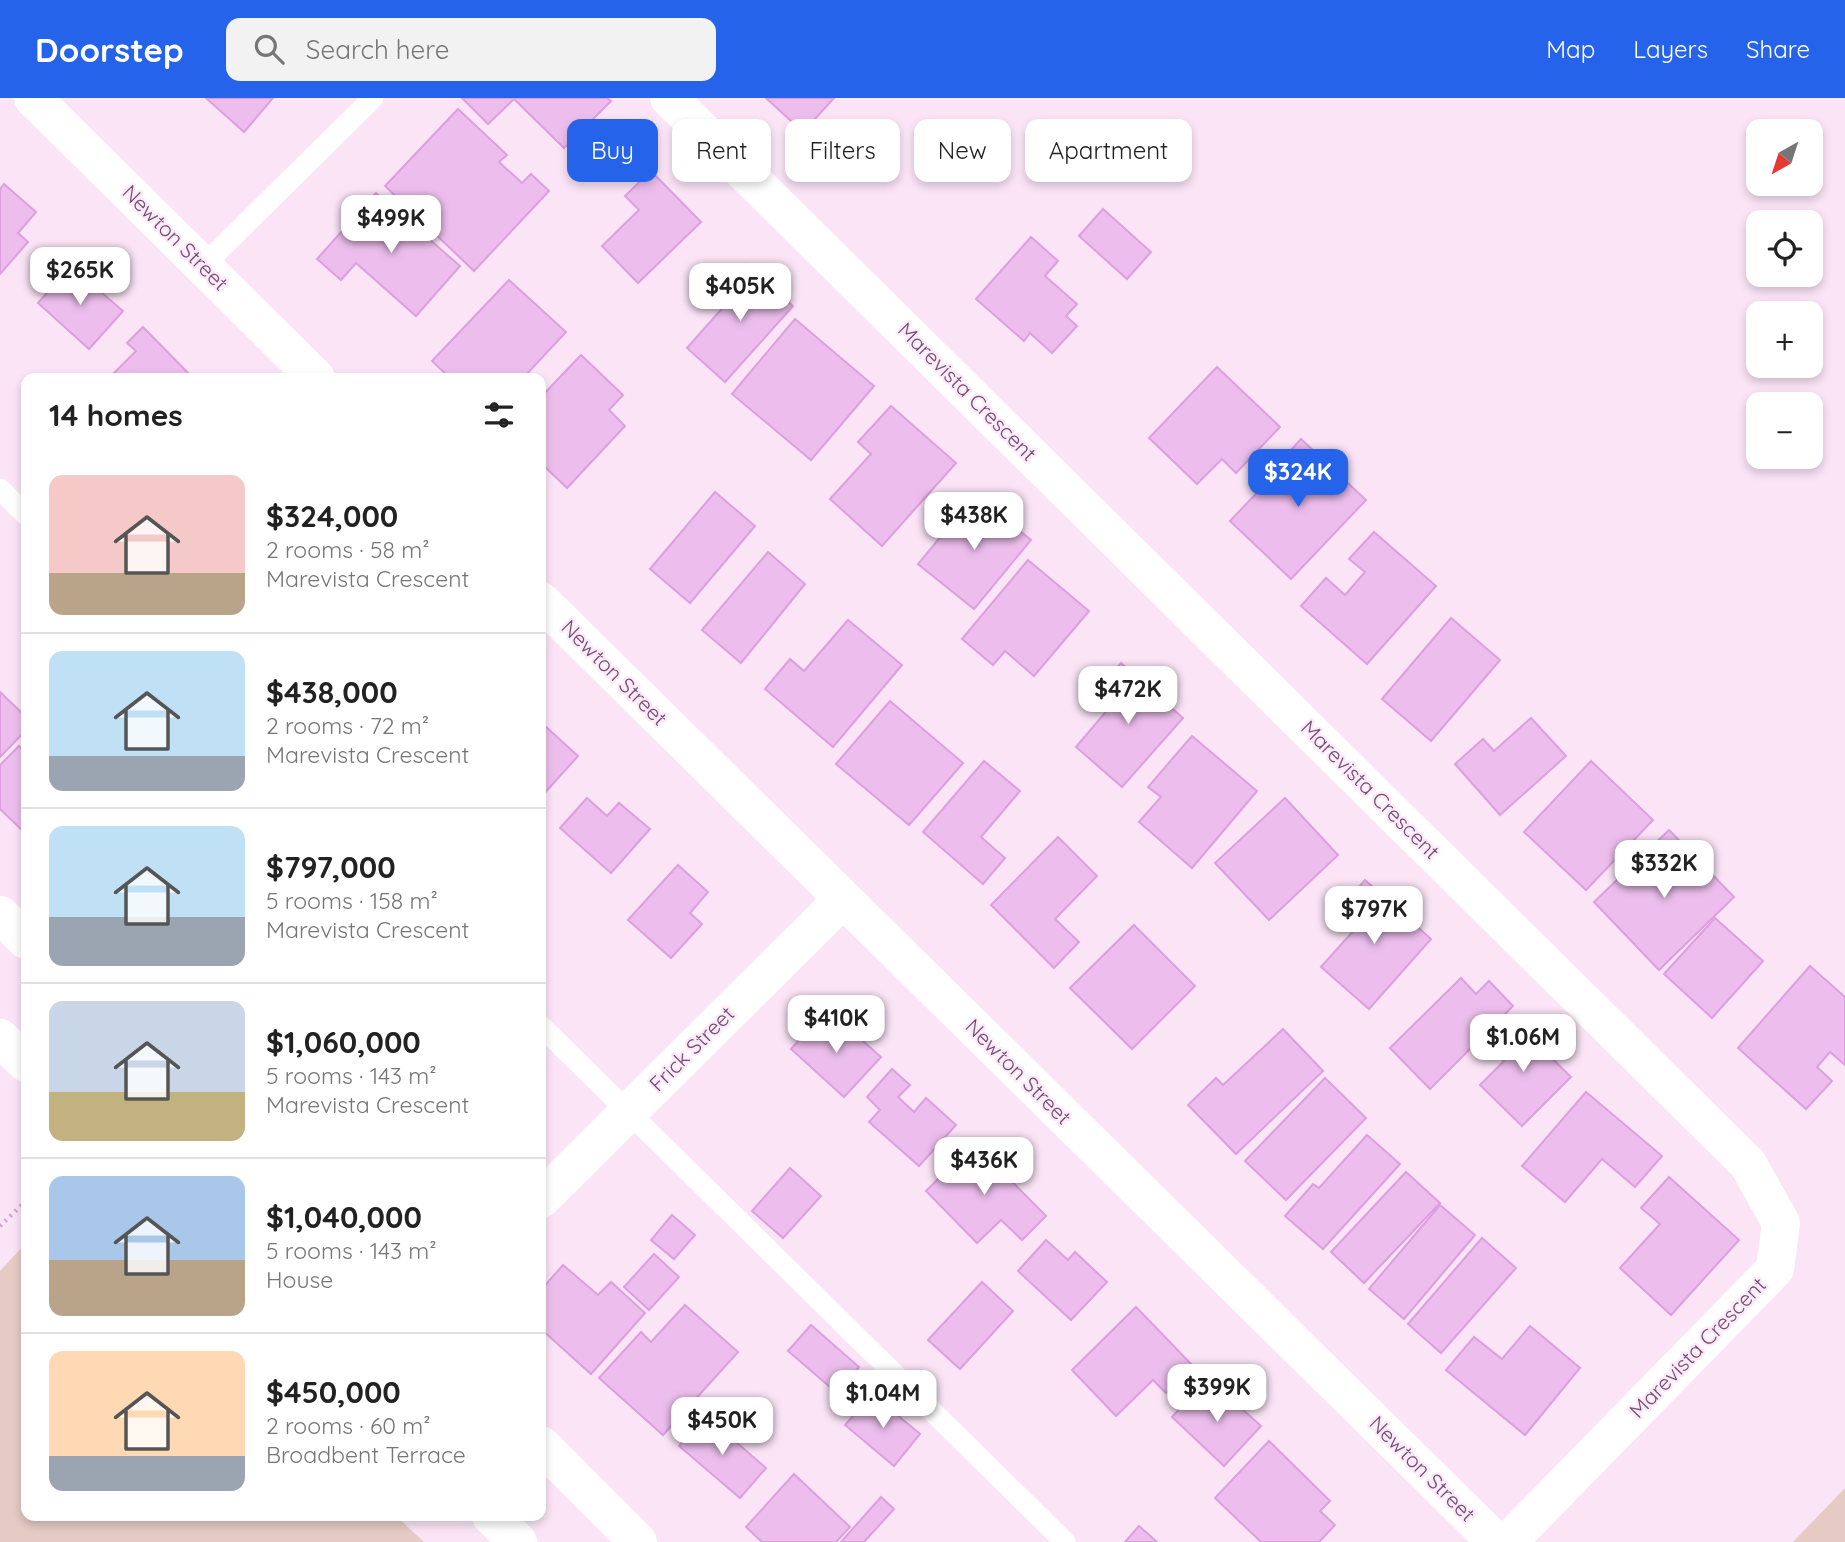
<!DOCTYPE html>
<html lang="en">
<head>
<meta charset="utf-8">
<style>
  body { margin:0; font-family:Quicksand,sans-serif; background:#f2f2f2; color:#222; height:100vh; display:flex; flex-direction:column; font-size:26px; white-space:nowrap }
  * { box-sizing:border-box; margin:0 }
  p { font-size:23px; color:#767676 }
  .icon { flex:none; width:38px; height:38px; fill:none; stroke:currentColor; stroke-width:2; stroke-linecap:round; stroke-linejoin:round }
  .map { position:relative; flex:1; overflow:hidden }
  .details { position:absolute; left:21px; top:275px; width:525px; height:1148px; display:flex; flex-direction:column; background:#fff; border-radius:14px; box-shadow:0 4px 10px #0003 }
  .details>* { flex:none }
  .top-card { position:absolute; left:567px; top:21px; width:665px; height:63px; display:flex; gap:14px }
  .needle { width:46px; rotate:219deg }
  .fabs { position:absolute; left:1746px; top:21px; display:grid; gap:14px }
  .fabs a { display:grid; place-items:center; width:77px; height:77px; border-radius:14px; background:#fff; box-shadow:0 4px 10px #0003; font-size:35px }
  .price { position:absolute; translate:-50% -60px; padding:0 16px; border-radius:14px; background:#fff; color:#222; font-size:23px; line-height:46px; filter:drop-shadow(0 2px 4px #0008) }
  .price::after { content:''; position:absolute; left:50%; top:42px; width:21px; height:16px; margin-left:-10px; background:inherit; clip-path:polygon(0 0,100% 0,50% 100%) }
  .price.current { background:#2563eb; color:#fff }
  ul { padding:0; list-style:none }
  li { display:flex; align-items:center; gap:21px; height:175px; padding:0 28px }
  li+li { border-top:2px solid #e0e0e0 }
  li span { display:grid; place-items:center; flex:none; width:196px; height:140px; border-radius:14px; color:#555 }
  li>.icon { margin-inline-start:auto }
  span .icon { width:84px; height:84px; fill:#fffc; stroke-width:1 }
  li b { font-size:30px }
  h2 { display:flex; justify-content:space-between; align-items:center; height:84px; padding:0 28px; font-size:30px }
  .pill { padding:0 24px; border-radius:14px; background:#fff; box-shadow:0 4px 10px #0003; font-size:24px; line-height:63px }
  .pill.current { background:#2563eb; color:#fff }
  header { display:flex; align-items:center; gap:42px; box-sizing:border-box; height:98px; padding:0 35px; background:#2563eb; color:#fff }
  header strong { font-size:33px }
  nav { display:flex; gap:38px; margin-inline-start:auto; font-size:24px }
  .search { width:490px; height:63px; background:#f2f2f2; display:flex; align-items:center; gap:18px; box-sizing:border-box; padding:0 24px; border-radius:14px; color:#767676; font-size:26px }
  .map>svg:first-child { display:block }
  .green { fill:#e6cac4 }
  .building { fill:#edbeed; stroke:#dd9fdf; stroke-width:2 }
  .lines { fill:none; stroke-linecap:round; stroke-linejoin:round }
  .path { stroke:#d1a1d2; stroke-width:4.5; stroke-dasharray:2 5; stroke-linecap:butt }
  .lane { stroke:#fff; stroke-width:21 }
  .street { stroke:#fff; stroke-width:38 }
  .secondary { stroke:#fff; stroke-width:38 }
  .labels { text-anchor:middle; stroke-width:5; stroke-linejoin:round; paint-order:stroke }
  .street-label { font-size:21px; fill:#6f4c70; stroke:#fdeaf9 }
</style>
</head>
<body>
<header>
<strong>Doorstep</strong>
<div class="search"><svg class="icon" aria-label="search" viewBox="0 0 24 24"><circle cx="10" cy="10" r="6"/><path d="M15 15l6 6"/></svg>Search here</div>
<nav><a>Map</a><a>Layers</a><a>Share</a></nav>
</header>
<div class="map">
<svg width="1845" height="1444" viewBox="0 0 1845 1444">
  <rect width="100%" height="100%" fill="#fae4f6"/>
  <!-- green -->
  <g class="green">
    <path d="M26,1145V1418H396L424,1444H0V1173Z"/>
    <path d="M1845,1390V1444H1793Z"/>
  </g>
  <!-- building -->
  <g class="building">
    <path d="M206,0H273L244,34Z"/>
    <path d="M462,0H607L611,3L564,50L514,1L488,26Z"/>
    <path d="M766,0H834L803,34Z"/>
    <path d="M458,11L507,57L499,64L522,85L531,76L549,93L474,173L385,88Z"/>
    <path d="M651,73L701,124L638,185L602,148L639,112L625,98Z"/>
    <path d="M4,86L36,114L18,135L28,144L0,176V91Z"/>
    <path d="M376,95L460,168L416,218L356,165L341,182L317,161Z"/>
    <path d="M1103,111L1151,154L1127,181L1079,138Z"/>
    <path d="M1031,139L1058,163L1045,178L1077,206L1066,218L1077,228L1052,255L1030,235L1024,243L976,201Z"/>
    <path d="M745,166L793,208L725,284L687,250L726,206L717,198Z"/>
    <path d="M71,168L123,213L89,251L38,205Z"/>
    <path d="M509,182L566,234L523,280H450L432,263Z"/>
    <path d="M795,221L874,288L811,362L732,296Z"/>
    <path d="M143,229L193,280H109L136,253L127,245Z"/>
    <path d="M581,257L623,297L609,312L625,328L567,390L541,365V299Z"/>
    <path d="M1217,269L1280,329L1236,375L1222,361L1197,386L1149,340Z"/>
    <path d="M891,308L956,365L882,448L830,401L871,356L858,344Z"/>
    <path d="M1301,341L1366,402L1291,481L1230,423L1271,380L1267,378Z"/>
    <path d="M715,394L755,428L690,505L650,471Z"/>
    <path d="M975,397L1031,442L974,511L918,466Z"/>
    <path d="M1374,434L1436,488L1367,566L1301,508L1326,480L1345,497L1365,474L1349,461Z"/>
    <path d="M768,454L805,486L741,565L702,532Z"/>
    <path d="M1028,462L1089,513L1034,578L1005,553L993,567L962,541Z"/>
    <path d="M1451,520L1500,562L1431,643L1382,601Z"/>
    <path d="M848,522L902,567L833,649L765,591L790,561L804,573Z"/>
    <path d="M1121,565L1183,620L1122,689L1076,649L1110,609L1095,595Z"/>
    <path d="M0,594L26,619V632L0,659Z"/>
    <path d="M890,603L963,665L909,727L836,666Z"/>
    <path d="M1531,620L1566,658L1500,717L1455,666L1483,641L1494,653Z"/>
    <path d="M545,628L578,658L542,698L541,696V633Z"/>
    <path d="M1192,638L1257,693L1192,770L1139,724L1161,699L1148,689Z"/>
    <path d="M19,648L26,655V736L0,711V667Z"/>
    <path d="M984,663L1020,693L981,739L1005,760L983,786L923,734Z"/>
    <path d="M1591,663L1653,722L1586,792L1524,734Z"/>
    <path d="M587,700L607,718L619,705L650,731L611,775L560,730Z"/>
    <path d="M1285,700L1338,757L1269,822L1215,765Z"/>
    <path d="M1669,732L1734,799L1659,872L1594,804Z"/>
    <path d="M1058,739L1097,778L1055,821L1079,844L1054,870L991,807Z"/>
    <path d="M678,767L708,794L690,815L702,826L671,860L628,822Z"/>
    <path d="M1365,782L1431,841L1369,911L1321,869L1355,831L1337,814Z"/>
    <path d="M1715,820L1763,863L1712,920L1664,876Z"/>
    <path d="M1134,827L1195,888L1132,951L1070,890Z"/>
    <path d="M1810,868L1845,899V967L1830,954L1817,969L1832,983L1806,1011L1738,950Z"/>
    <path d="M1461,880L1476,896L1489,883L1513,908L1430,991L1390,950Z"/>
    <path d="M819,919L839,936L846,928L881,959L844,999L791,951Z"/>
    <path d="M1513,922L1571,979L1522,1028L1480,987L1504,963L1488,947Z"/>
    <path d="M1283,931L1323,973L1236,1056L1188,1007L1216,980L1223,987Z"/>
    <path d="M892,971L910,987L898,999L914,1014L926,1000L956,1027L919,1068L869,1024L880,1012L867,999Z"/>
    <path d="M1325,980L1366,1020L1286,1102L1245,1063Z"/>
    <path d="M1586,994L1662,1058L1635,1089L1602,1061L1565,1104L1522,1068Z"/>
    <path d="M1367,1037L1400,1066L1323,1151L1285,1118L1313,1086L1319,1090Z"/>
    <path d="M974,1045L1046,1118L1022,1142L1001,1122L977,1145L926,1093Z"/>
    <path d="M790,1070L821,1098L783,1140L752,1113Z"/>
    <path d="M1406,1074L1440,1105L1364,1185L1331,1154Z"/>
    <path d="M1669,1079L1739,1142L1671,1217L1620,1170L1660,1126L1641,1110Z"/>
    <path d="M1440,1107L1475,1137L1404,1221L1369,1191Z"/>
    <path d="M672,1117L695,1137L674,1161L651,1142Z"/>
    <path d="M1482,1140L1516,1170L1441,1255L1408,1226Z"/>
    <path d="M1046,1142L1068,1162L1075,1154L1107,1184L1071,1222L1018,1173Z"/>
    <path d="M654,1156L679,1179L649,1212L624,1189Z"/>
    <path d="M563,1167L598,1197L611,1184L645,1215L591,1276L541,1231V1192Z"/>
    <path d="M982,1184L1013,1213L960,1271L928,1242Z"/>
    <path d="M685,1207L738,1254L663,1337L599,1280L641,1234L651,1244Z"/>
    <path d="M1136,1209L1193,1268L1166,1295L1153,1282L1116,1318L1072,1272Z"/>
    <path d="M811,1227L859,1269L837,1295L788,1253Z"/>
    <path d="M1530,1228L1580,1270L1525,1337L1446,1272L1474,1239L1502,1261Z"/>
    <path d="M1200,1288L1219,1306L1228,1298L1261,1328L1224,1368L1172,1319Z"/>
    <path d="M872,1296L920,1336L894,1368L845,1327Z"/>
    <path d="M705,1317L766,1370L740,1400L679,1348Z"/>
    <path d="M1269,1343L1330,1403L1320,1413L1335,1427L1319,1444H1261L1215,1400Z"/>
    <path d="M794,1376L850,1429L836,1444H762L746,1429Z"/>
    <path d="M881,1399L894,1411L864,1444H841Z"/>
    <path d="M1139,1428L1157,1444H1125Z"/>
  </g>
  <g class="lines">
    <!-- path -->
    <path class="path" d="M0,1128L26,1103"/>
    <!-- lane -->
    <g class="lane">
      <path d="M203,168L373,0"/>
      <path d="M0,391L26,417"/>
      <path d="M541,928L1065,1444"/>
    </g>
    <!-- street -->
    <g class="street">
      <path d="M33,0L316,280"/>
      <path d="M669,0L1748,1066L1781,1125L1775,1171L1508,1444"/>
      <path d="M541,503L1496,1444"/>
      <path d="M0,817L26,842"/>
      <path d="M541,1101L843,801"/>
      <path d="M541,1347L638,1444"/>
    </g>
    <!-- secondary -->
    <g class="secondary">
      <path d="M0,940L26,965"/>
      <path d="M491,1418L518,1444"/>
    </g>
  </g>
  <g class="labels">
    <!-- street labels -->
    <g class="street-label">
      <text transform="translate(175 140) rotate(45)" y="7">Newton Street</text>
      <text transform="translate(967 294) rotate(45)" y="7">Marevista Crescent</text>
      <text transform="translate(614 575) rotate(45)" y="7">Newton Street</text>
      <text transform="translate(1370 692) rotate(45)" y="7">Marevista Crescent</text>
      <text transform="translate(692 951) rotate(-45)" y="7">Frick Street</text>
      <text transform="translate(1018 974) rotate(45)" y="7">Newton Street</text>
      <text transform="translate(1698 1250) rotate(-46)" y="7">Marevista Crescent</text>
      <text transform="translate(1422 1371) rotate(45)" y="7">Newton Street</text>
    </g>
  </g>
</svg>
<div class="fabs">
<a><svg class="needle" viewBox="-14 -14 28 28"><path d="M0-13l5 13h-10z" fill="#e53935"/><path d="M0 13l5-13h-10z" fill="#767676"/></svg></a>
<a><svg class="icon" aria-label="locate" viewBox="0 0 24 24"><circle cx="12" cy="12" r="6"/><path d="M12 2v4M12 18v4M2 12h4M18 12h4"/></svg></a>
<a>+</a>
<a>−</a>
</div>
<b class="price" style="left:391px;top:157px">$499K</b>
<b class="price" style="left:80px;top:209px">$265K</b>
<b class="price" style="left:740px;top:225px">$405K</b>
<b class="price current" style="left:1298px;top:411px">$324K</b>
<b class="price" style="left:974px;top:454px">$438K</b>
<b class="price" style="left:1128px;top:628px">$472K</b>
<b class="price" style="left:1664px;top:802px">$332K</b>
<b class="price" style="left:1374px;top:848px">$797K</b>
<b class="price" style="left:836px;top:957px">$410K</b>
<b class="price" style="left:1523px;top:976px">$1.06M</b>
<b class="price" style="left:984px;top:1099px">$436K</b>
<b class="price" style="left:1217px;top:1326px">$399K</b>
<b class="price" style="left:883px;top:1332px">$1.04M</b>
<b class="price" style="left:722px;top:1359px">$450K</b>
<div class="top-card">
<a class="pill current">Buy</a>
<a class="pill">Rent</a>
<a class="pill">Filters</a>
<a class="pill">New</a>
<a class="pill">Apartment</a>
</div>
<section class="details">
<h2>14 homes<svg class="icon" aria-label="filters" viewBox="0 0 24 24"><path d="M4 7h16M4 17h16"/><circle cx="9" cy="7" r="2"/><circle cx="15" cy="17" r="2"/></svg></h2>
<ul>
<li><span style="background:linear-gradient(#f6c9c9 70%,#b9a48a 0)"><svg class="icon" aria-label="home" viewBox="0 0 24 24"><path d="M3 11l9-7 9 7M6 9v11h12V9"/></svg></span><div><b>$324,000</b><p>2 rooms · 58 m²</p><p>Marevista Crescent</p></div></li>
<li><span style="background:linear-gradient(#bfe0f5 75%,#9aa5b1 0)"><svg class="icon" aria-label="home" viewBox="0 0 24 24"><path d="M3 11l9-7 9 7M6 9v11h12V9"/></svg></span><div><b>$438,000</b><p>2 rooms · 72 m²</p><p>Marevista Crescent</p></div></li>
<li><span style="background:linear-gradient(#bfe0f5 65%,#9aa5b1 0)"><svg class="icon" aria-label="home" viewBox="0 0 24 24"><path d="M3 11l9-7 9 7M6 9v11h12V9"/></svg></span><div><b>$797,000</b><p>5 rooms · 158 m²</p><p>Marevista Crescent</p></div></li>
<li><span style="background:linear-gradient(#c9d6e8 65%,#c2b280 0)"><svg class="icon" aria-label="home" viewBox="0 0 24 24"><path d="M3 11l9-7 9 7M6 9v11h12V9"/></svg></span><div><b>$1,060,000</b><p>5 rooms · 143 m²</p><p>Marevista Crescent</p></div></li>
<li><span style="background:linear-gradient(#a9c7e8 60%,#b9a48a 0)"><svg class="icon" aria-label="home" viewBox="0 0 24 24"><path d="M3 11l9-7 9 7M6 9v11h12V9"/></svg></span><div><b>$1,040,000</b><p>5 rooms · 143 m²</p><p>House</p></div></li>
<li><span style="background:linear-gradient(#ffd9b3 75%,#9aa5b1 0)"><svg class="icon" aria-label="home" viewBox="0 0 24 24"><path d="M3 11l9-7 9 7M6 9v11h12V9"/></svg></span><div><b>$450,000</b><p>2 rooms · 60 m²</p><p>Broadbent Terrace</p></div></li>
</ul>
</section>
</div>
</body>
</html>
